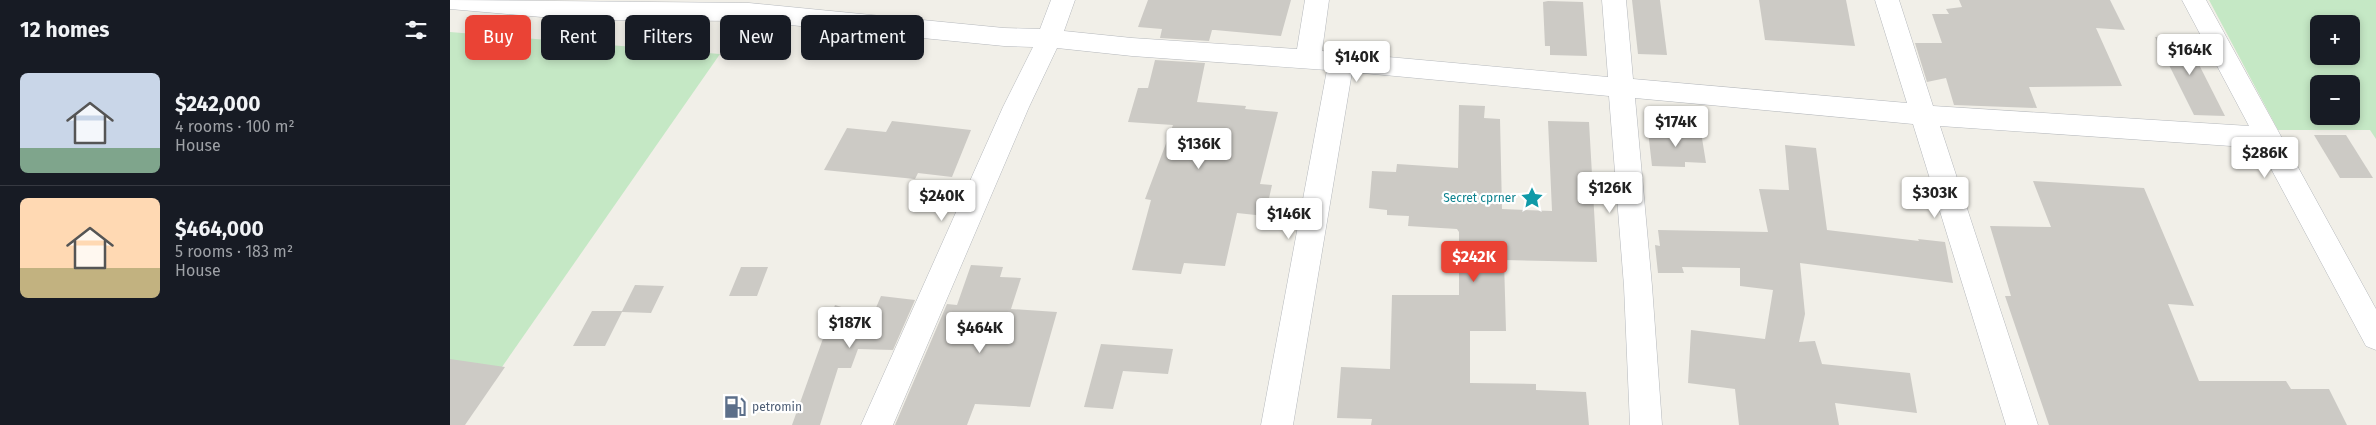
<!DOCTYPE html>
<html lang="en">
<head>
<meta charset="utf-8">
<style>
  body { margin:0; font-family:"Fira Sans",sans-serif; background:#20242c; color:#f1f3f6; height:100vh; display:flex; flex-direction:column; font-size:19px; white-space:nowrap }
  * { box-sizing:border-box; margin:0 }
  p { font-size:16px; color:#9ea1a6 }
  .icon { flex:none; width:28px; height:28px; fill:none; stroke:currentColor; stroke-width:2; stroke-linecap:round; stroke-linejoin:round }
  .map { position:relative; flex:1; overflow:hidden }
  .drawer { display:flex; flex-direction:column; background:#171b24; width:450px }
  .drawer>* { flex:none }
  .guide { position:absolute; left:15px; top:15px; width:475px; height:45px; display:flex; gap:10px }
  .tools { position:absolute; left:1860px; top:15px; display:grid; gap:10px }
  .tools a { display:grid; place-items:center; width:50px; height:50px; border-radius:8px; background:#171b24; box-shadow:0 2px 8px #0003; font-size:25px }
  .price { position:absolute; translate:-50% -42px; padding:0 11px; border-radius:5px; background:#fff; color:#222; font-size:16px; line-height:32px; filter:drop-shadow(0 1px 2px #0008) }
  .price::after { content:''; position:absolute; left:50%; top:30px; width:15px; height:11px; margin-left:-8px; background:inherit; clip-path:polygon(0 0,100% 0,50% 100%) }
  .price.selected { background:#ea4335; color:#fff }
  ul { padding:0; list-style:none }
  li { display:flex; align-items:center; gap:15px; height:125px; padding:0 20px }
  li+li { border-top:1px solid #363941 }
  li span { display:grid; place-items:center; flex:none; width:140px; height:100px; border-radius:8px; color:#555 }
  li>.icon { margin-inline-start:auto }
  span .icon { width:60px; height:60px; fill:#fffc; stroke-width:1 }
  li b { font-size:21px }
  h2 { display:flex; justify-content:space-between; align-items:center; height:60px; padding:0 20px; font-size:21px }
  .pill { padding:0 18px; border-radius:8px; background:#171b24; box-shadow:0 2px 8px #0003; font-size:18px; line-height:45px }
  .pill.selected { background:#ea4335; color:#fff }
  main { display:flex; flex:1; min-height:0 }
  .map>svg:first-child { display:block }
  .green { fill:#c5e8c5; fill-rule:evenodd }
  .building { fill:#cccac5 }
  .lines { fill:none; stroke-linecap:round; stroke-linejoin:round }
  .minor-casing { stroke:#b5b8bc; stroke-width:1 }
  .minor { fill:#fff; fill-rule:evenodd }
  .labels { text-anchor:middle; stroke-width:4.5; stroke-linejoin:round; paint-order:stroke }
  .culture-label { font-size:12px; fill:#0d838f; stroke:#fff; text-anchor:end }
  .service-label { font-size:12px; fill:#4e5e75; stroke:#fff; text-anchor:start }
</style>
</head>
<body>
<main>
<section class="drawer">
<h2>12 homes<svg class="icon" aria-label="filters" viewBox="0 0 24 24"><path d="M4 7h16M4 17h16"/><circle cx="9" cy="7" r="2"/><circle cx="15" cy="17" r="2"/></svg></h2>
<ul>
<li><span style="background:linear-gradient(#c9d6e8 75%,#7fa58c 0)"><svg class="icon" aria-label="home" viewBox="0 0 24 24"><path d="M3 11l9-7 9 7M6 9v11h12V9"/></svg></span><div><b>$242,000</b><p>4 rooms · 100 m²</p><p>House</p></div></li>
<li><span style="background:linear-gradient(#ffd9b3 70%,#c2b280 0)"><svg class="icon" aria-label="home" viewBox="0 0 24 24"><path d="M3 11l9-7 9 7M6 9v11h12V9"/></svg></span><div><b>$464,000</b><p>5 rooms · 183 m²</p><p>House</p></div></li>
</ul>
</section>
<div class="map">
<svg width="1926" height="425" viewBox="0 0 1926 425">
  <rect width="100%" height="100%" fill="#f1efe8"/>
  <!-- green -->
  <g class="green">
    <path d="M1759,0H1926V139L1920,130H1828ZM1869,24H1901V56H1869ZM1869,84H1901V116H1869Z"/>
    <path d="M0,32L270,54L15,420L0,419Z"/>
  </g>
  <!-- building -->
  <g class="building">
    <path d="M698,0H841L831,36L765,30H762L759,41L710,38L712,29L688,27Z"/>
    <path d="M1182,0H1210L1217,55L1188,54Z"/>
    <path d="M1309,0H1396L1405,46L1315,40Z"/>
    <path d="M1509,0H1660L1675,30L1646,28L1672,86L1579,87L1587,108L1504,105L1496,78L1477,82L1465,43H1492L1482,14H1499L1496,9L1512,7Z"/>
    <path d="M1098,1L1133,2L1137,56L1100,55V46H1095L1093,2Z"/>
    <path d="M1705,37H1735L1775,116L1744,115Z"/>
    <path d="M705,60L755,63L747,102L796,106L795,109L828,112L810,184L822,185L815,216L787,213L775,266L734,263L731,274L682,270L701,200L695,199L723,125L678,122L688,88H698Z"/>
    <path d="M1009,105L1035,106L1034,118L1050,119L1052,209L1102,211L1098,121L1139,122L1147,262L1054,260L1056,331H1020V383L1086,384V390L1136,392L1139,425H921L922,419L887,418L891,367L940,369L942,295H1009V232L1007,229L958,226L959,216L937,215V210L919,208L922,171L946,172L947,164L1008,168Z"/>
    <path d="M442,121L521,130L502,177L468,173L465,179L374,170L397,128L436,132Z"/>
    <path d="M1198,131L1251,132L1256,163L1235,162V167L1202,166Z"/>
    <path d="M1864,135H1896L1923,178H1890Z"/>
    <path d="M1335,145L1366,148L1377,230L1469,241L1468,239L1495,242L1503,283L1350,263L1355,314L1349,342L1365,341L1372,364L1460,373L1467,413L1385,403L1389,425H1289L1285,389L1238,383L1241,330L1315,339L1323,290L1290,286V268L1232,267L1234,273H1208L1205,245L1210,246L1208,230L1318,232L1309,189L1339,190Z"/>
    <path d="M1583,181L1694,188L1744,306L1718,304L1749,381H1836L1841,389H1879L1897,425H1599L1555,296H1561L1540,226L1601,227Z"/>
    <path d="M521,265L553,267L550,277L571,278L561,309L607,312L580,407L525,404L517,425H445L497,304L507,305Z"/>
    <path d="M291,267H318L307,296H279Z"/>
    <path d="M185,285L214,286L201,313L172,312L155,346H123L142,311H172Z"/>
    <path d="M431,296L465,300L443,350L408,349L401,368H388L370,425H342L385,305L401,310H425Z"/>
    <path d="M651,344L723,349L718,374L673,371L663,409L634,407Z"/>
    <path d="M0,359L55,367L15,425H0Z"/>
  </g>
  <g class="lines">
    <defs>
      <path id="minor" d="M0,0L299,3L554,28L590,29L601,0H625L614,31L682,38L847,49L855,0H879L872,51L1158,77L1152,0H1176L1183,79L1457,103L1425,0H1449L1483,106L1799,126L1732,0H1756L1926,309V350L1916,346L1810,148L1490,126L1588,425H1556L1463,124L1185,98L1202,286L1212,425H1180L1174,286L1159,96L902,72L843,425H811L877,70L682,56L607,48L579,107L443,425H411L553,107L583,47L554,46L299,21L126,20L0,9Z"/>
    </defs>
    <!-- minor casing -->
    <use href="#minor" class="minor-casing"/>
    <!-- minor -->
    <use href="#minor" class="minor"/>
  </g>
  <!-- icons -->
  <defs>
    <symbol id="sight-bare" viewBox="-9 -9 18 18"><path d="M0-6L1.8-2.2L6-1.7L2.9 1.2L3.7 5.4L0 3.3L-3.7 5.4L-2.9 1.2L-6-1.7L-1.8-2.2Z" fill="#0f9aa8" stroke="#fff" stroke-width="2.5" paint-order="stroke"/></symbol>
    <symbol id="fuel-bare" viewBox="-9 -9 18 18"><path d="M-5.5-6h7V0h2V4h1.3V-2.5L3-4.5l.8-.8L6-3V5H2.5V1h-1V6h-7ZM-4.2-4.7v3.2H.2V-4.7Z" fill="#5c6f8a" stroke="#fff" stroke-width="2.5" paint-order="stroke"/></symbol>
  </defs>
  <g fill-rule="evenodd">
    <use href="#sight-bare" x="1066" y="182" width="32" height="32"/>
    <use href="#fuel-bare" x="269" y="391" width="32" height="32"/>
  </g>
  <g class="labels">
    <!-- culture labels -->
    <g class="culture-label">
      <text x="1066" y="202">Secret cprner</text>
    </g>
    <!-- service labels -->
    <g class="service-label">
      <text x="302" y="411">petromin</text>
    </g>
  </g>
</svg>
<div class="tools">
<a>+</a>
<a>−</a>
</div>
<b class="price" style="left:1740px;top:76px">$164K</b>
<b class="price" style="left:907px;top:83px">$140K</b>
<b class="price" style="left:1226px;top:148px">$174K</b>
<b class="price" style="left:749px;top:170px">$136K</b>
<b class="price" style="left:1815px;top:179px">$286K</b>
<b class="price" style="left:1160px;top:214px">$126K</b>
<b class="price" style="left:1485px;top:219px">$303K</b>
<b class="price" style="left:492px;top:222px">$240K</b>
<b class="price" style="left:839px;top:240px">$146K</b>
<b class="price selected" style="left:1024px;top:283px">$242K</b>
<b class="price" style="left:400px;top:349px">$187K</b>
<b class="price" style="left:530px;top:354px">$464K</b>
<div class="guide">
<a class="pill selected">Buy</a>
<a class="pill">Rent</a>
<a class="pill">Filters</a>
<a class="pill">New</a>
<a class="pill">Apartment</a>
</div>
</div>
</main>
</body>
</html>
